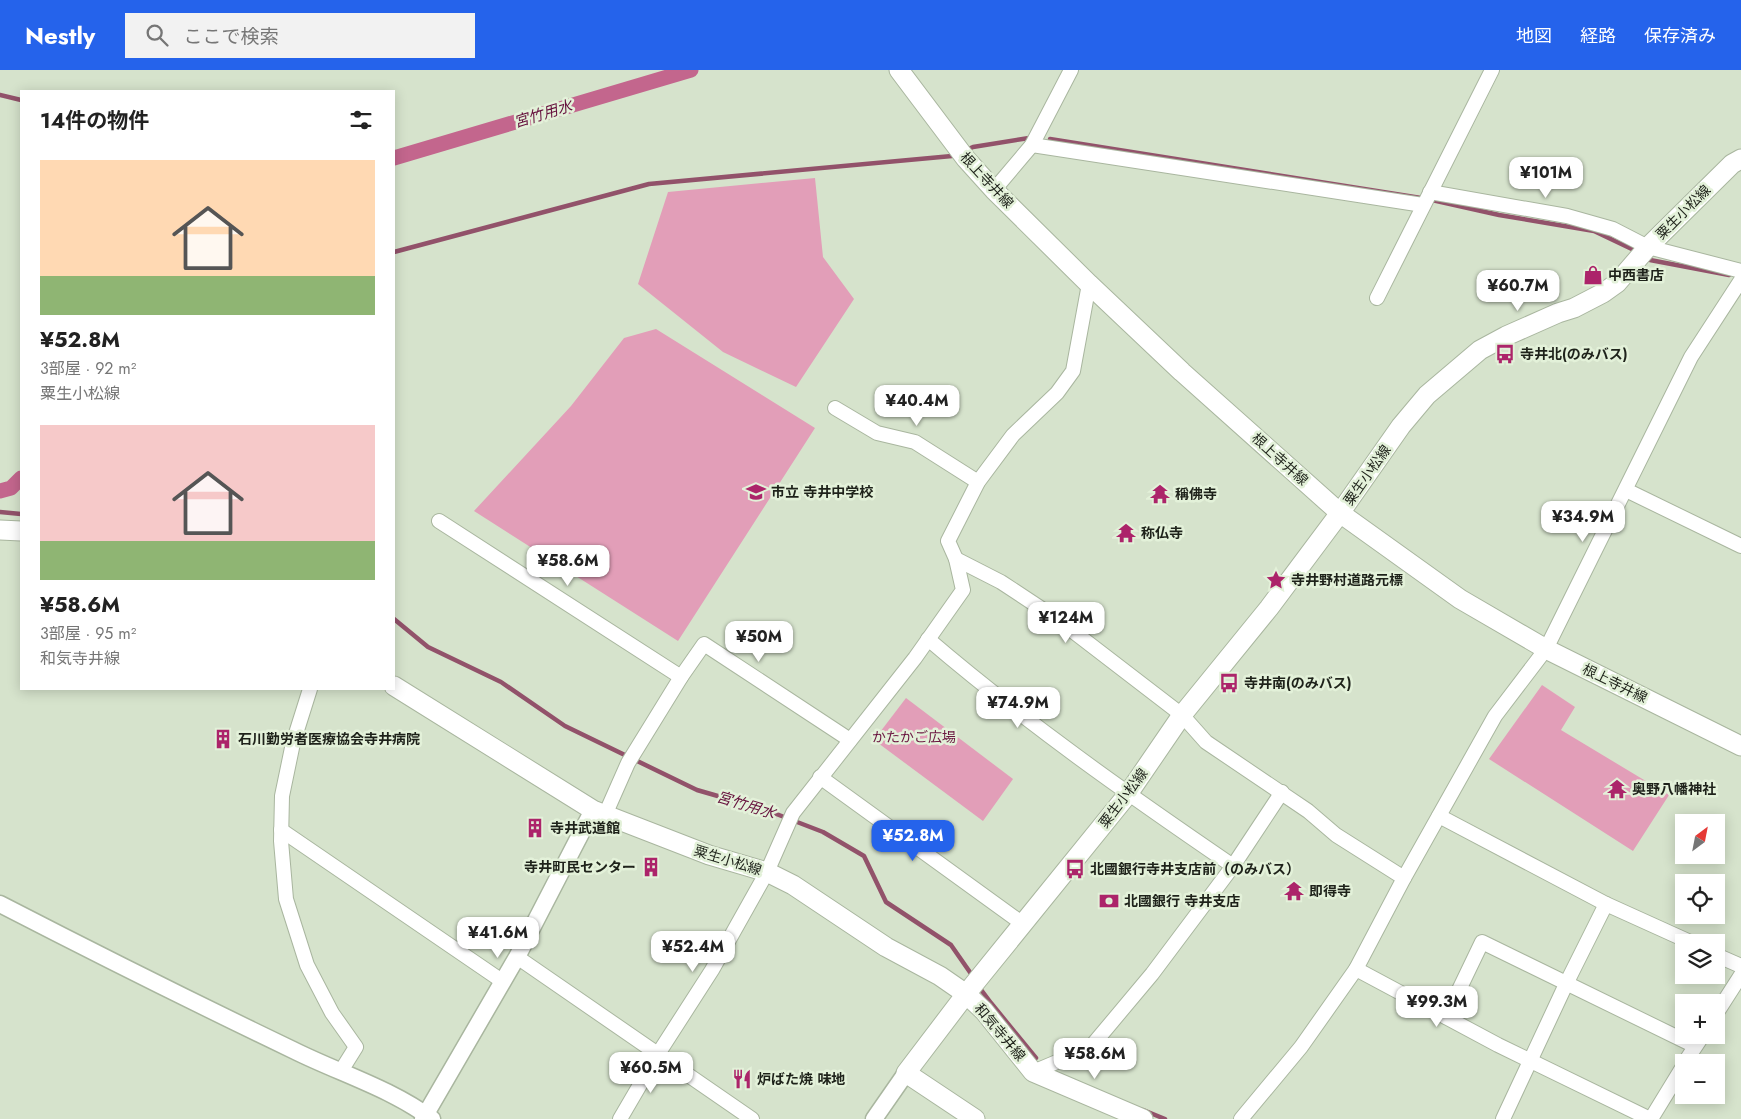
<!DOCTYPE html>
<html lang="ja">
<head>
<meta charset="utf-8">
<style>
  body { margin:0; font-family:Jost,"Noto Sans JP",sans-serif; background:#f2f2f2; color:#222; height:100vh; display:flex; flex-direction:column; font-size:19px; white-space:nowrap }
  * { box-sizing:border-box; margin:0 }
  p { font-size:16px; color:#767676 }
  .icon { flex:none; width:28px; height:28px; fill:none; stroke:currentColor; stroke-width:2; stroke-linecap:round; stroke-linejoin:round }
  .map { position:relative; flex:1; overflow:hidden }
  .drawer { position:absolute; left:20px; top:20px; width:375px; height:600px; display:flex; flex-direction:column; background:#fff; border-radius:0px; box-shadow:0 2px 12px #0003 }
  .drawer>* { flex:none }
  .needle { width:32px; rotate:32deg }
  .buttons { position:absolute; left:1675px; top:744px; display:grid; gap:10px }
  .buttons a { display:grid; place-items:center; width:50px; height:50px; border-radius:0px; background:#fff; box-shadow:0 2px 12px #0003; font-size:25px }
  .price { position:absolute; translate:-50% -42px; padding:0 11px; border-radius:10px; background:#fff; color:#222; font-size:16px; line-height:32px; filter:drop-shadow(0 1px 2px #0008) }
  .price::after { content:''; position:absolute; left:50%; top:30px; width:15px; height:11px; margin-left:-8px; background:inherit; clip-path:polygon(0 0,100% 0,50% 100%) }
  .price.active { background:#2563eb; color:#fff }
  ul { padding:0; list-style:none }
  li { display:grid; align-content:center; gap:10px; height:265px; padding:0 20px }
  li span { display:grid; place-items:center; height:155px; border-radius:0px; color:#555 }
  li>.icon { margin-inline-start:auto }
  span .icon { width:90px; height:90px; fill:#fffc; stroke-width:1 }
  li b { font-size:21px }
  h2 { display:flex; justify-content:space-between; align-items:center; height:60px; padding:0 20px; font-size:21px }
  header { display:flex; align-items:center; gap:30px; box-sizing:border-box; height:70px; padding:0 25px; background:#2563eb; color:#fff }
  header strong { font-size:24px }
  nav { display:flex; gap:28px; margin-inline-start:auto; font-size:18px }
  .search { width:350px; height:45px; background:#f2f2f2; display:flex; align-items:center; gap:12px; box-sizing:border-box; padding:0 18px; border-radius:0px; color:#767676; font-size:19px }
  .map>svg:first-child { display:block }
  .green { fill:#e29eb8 }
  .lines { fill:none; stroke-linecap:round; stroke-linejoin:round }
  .stream { stroke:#92526a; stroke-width:4.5 }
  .canal { stroke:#c3668d; stroke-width:15 }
  .minor-casing { stroke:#a9b69f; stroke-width:16 }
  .tertiary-casing { stroke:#a9b69f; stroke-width:19 }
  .secondary-casing { stroke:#a9b69f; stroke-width:21 }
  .minor { stroke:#fff; stroke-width:14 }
  .tertiary { stroke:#fff; stroke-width:16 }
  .secondary { stroke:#fff; stroke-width:19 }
  .labels { text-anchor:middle; stroke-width:5; stroke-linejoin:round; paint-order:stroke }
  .street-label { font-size:14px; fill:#1e221a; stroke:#e3f1d9 }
  .poi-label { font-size:14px; font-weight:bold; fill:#1e221a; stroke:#e3f1d9; text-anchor:start }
  .park-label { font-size:14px; fill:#6a1640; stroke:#e3f1d9 }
  .water-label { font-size:15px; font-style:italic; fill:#66113d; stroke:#e3f1d9 }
</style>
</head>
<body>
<header>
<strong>Nestly</strong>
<div class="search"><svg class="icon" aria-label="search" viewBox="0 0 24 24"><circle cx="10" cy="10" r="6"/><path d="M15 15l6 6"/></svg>ここで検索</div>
<nav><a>地図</a><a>経路</a><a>保存済み</a></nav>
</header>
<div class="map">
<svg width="1741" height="1049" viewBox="0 0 1741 1049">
  <rect width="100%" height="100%" fill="#d6e3cc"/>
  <!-- green -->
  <g class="green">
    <path d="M815,108L823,187L854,229L796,317L723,282L638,214L668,122Z"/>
    <path d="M656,259L815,358L678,571L474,441L571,336L624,268Z"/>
    <path d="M1542,615L1575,637L1561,660L1669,725L1633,781L1489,689Z"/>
    <path d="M906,628L1013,709L983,751L874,670Z"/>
  </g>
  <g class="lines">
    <!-- stream -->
    <g class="stream">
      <path d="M0,25L21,30"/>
      <path d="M1050,69L1421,128"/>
      <path d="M964,81L973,77L1029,68"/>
      <path d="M1432,130L1499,145L1594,161L1636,181"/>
      <path d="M394,182L649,114L952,86L957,84"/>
      <path d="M1650,190L1729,205"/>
      <path d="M0,442L21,444"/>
      <path d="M394,549L428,577L501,612L565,656L697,720L766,740L823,762L864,786L886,832L951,875L974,908"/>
      <path d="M979,917L991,933L1036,988"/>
      <path d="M1143,1040L1165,1049"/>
    </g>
    <!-- canal -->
    <g class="canal">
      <path d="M394,88L691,0"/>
      <path d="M0,421L11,418L21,408"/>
    </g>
    <defs>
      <g id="minor">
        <path d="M1032,75L1423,135"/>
        <path d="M994,120L1032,75L1071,0"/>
        <path d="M1430,122L1567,146L1613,159L1648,177L1741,201"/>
        <path d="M1377,228L1492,0"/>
        <path d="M835,338L877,363L915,372L978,412"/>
        <path d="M1626,420L1741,476"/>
        <path d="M439,451L681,607"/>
        <path d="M956,489L1001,512L1057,549L1182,645L1206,672L1308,741L1336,765L1404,808"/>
        <path d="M928,569C1025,652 1129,725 1233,796"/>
        <path d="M310,619L293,673L282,726L281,771L286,829L307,895L332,943L356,977L341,1001"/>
        <path d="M820,707L1023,854"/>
        <path d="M605,745L628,693L681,607L704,574L850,670"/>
        <path d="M1439,746L1606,834L1690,872"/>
        <path d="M281,760L502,911"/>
        <path d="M1716,885L1741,896"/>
        <path d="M517,887L752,1049"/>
        <path d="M1356,899L1498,975L1650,1049"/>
        <path d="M1716,944L1741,905"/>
        <path d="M1446,947L1482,872L1695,976"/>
        <path d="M1685,992L1703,965"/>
        <path d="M1033,1002L1090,978L1152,904L1233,796L1282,722"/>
        <path d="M620,1049L658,984L712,900L767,802L793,743L915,588L963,520L956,489L948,471L978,412L1013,365L1057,323L1073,301L1089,214"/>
        <path d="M1241,1049L1301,977L1356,899L1404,808L1495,646L1546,579L1691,287L1741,210"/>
        <path d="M1503,1049L1567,912L1606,834"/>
        <path d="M1651,1049L1684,995"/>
      </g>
      <g id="tertiary">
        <path d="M0,834C97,884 195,933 293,980C339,1003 390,1018 432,1049"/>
        <path d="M423,1049L517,887L593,740"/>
        <path d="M874,1049L906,1003"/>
      </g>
      <g id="secondary">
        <path d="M899,0L966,89L994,120L1089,214L1182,302L1340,443L1460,529L1546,579L1741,676"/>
        <path d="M0,460L21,461"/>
        <path d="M394,616L593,740L709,785L767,802L793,815L886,877L940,906L966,924L984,941L1033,1002L1143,1049"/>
        <path d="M975,1049L906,1003L966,924L1128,724L1182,645L1269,538L1340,443L1401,356L1427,325L1480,280L1506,266L1558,243L1574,238L1603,223L1617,213L1648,177L1732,94L1741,89"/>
      </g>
    </defs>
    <!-- minor casing -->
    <use href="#minor" class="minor-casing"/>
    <!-- tertiary casing -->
    <use href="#tertiary" class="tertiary-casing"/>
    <!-- secondary casing -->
    <use href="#secondary" class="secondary-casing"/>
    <!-- minor -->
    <use href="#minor" class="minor"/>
    <!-- tertiary -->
    <use href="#tertiary" class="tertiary"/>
    <!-- secondary -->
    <use href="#secondary" class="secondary"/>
  </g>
  <!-- icons -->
  <defs>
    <symbol id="shop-bare" viewBox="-9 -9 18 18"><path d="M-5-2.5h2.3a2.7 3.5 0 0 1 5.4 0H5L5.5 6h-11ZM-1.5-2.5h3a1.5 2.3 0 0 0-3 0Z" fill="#ac246a" stroke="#e3f1d9" stroke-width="2.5" paint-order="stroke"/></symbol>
    <symbol id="bus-bare" viewBox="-9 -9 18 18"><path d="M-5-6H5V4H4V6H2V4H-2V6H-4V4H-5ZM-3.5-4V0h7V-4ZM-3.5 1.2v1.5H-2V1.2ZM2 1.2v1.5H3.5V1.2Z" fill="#ac246a" stroke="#e3f1d9" stroke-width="2.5" paint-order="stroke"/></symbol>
    <symbol id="school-bare" viewBox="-9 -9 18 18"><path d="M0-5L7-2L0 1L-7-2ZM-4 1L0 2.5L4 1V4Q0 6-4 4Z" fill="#ac246a" stroke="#e3f1d9" stroke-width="2.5" paint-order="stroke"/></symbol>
    <symbol id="temple-bare" viewBox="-9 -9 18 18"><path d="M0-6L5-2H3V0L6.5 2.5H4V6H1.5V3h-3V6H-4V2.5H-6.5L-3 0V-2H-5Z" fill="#ac246a" stroke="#e3f1d9" stroke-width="2.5" paint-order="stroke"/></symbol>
    <symbol id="sight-bare" viewBox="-9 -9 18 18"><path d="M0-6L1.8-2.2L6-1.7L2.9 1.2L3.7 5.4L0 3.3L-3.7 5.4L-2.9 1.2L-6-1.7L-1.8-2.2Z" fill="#ac246a" stroke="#e3f1d9" stroke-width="2.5" paint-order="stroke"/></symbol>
    <symbol id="building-bare" viewBox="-9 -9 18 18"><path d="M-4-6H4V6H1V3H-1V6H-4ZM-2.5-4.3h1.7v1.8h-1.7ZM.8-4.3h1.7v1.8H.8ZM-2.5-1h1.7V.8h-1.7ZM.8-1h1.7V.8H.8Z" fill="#ac246a" stroke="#e3f1d9" stroke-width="2.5" paint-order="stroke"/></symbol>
    <symbol id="bank-bare" viewBox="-9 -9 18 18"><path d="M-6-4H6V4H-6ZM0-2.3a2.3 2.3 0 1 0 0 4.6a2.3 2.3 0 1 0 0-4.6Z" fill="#ac246a" stroke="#e3f1d9" stroke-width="2.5" paint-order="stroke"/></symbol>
    <symbol id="restaurant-bare" viewBox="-9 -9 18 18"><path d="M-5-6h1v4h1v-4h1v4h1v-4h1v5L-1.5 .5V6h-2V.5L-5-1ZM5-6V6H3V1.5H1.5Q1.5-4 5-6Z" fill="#ac246a" stroke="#e3f1d9" stroke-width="2.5" paint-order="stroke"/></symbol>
  </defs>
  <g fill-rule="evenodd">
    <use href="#shop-bare" x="1579" y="191" width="28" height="28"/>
    <use href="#bus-bare" x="1491" y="270" width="28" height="28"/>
    <use href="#school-bare" x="742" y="408" width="28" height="28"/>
    <use href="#temple-bare" x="1146" y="410" width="28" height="28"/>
    <use href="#temple-bare" x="1112" y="449" width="28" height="28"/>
    <use href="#sight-bare" x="1262" y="496" width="28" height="28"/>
    <use href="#bus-bare" x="1215" y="599" width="28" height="28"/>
    <use href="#building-bare" x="209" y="655" width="28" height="28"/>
    <use href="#temple-bare" x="1603" y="705" width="28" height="28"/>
    <use href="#building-bare" x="521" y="744" width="28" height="28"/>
    <use href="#building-bare" x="637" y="783" width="28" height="28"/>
    <use href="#bus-bare" x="1061" y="785" width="28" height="28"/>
    <use href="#temple-bare" x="1280" y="807" width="28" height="28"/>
    <use href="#bank-bare" x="1095" y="817" width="28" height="28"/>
    <use href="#restaurant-bare" x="728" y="995" width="28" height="28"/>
  </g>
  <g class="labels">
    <!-- street labels -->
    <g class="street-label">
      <text transform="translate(987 110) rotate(47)" y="5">根上寺井線</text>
      <text transform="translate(1683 142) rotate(-45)" y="5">粟生小松線</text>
      <text transform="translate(1280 389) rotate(42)" y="5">根上寺井線</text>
      <text transform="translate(1367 405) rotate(-55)" y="5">粟生小松線</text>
      <text transform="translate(1615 613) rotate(26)" y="5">根上寺井線</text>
      <text transform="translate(1123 728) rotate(-53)" y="5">粟生小松線</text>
      <text transform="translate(728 790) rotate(17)" y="5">粟生小松線</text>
      <text transform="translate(1000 962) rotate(50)" y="5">和気寺井線</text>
    </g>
    <!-- poi labels -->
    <g class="poi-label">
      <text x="1608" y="210">中西書店</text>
      <text x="1520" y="289">寺井北(のみバス)</text>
      <text x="771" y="427">市立 寺井中学校</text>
      <text x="1175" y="429">稱佛寺</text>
      <text x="1141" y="468">称仏寺</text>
      <text x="1291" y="515">寺井野村道路元標</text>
      <text x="1244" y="618">寺井南(のみバス)</text>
      <text x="238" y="674">石川勤労者医療協会寺井病院</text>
      <text x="1632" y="724">奥野八幡神社</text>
      <text x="550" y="763">寺井武道館</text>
      <text x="636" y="802" text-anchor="end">寺井町民センター</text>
      <text x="1090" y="804">北國銀行寺井支店前（のみバス）</text>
      <text x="1309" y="826">即得寺</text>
      <text x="1124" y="836">北國銀行 寺井支店</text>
      <text x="757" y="1014">炉ばた焼 味地</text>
    </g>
    <!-- park labels -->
    <g class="park-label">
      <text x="914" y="672">かたかご広場</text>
    </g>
    <!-- water labels -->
    <g class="water-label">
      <text transform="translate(543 44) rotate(-17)" y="5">宮竹用水</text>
      <text transform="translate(746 735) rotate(17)" y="5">宮竹用水</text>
    </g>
  </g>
</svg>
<div class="buttons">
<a><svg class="needle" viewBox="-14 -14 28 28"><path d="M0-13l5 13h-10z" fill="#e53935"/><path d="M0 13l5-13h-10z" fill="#767676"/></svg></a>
<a><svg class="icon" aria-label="locate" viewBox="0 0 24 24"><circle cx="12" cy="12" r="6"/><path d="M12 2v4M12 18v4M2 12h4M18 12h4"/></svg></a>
<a><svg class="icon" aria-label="layers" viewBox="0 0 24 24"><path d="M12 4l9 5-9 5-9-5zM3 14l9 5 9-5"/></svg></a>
<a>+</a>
<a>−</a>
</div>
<b class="price" style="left:1546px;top:129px">¥101M</b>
<b class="price" style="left:1518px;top:242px">¥60.7M</b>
<b class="price" style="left:917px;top:357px">¥40.4M</b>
<b class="price" style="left:1583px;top:473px">¥34.9M</b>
<b class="price" style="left:568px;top:517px">¥58.6M</b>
<b class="price" style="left:1066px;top:574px">¥124M</b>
<b class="price" style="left:759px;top:593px">¥50M</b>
<b class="price" style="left:1018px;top:659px">¥74.9M</b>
<b class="price active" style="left:913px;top:792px">¥52.8M</b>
<b class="price" style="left:498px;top:889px">¥41.6M</b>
<b class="price" style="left:693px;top:903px">¥52.4M</b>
<b class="price" style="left:1437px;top:958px">¥99.3M</b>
<b class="price" style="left:1095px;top:1010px">¥58.6M</b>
<b class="price" style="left:651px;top:1024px">¥60.5M</b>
<section class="drawer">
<h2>14件の物件<svg class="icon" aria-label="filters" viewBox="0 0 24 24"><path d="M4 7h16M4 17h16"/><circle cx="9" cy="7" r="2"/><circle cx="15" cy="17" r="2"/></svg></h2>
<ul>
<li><span style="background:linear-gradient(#ffd9b3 75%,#8fb573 0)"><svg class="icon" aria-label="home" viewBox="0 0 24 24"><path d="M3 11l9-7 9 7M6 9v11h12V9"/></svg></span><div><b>¥52.8M</b><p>3部屋 · 92 m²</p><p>粟生小松線</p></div></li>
<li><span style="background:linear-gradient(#f6c9c9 75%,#8fb573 0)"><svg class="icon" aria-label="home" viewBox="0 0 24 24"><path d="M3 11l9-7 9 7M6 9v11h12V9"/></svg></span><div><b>¥58.6M</b><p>3部屋 · 95 m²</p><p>和気寺井線</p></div></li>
</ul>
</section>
</div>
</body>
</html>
